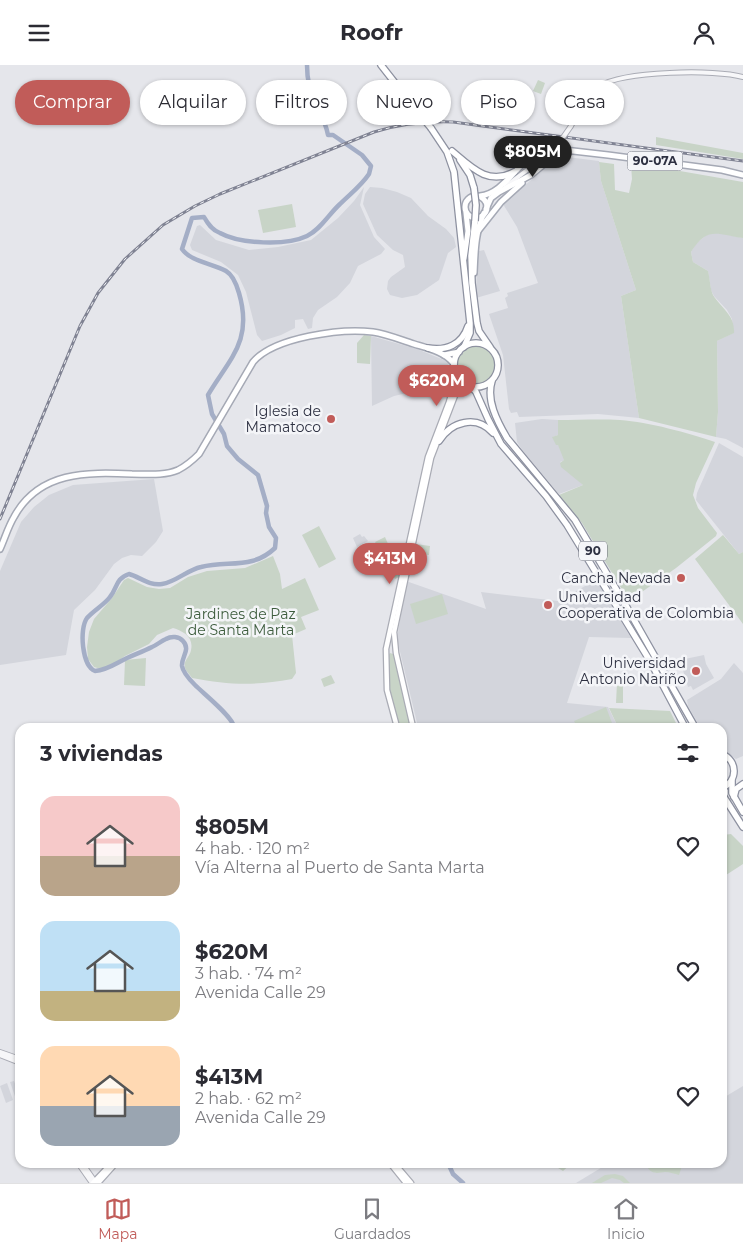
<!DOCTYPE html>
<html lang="es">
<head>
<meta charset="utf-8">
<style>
  body { margin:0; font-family:Montserrat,sans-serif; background:#f7f7f7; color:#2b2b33; height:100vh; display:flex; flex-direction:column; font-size:19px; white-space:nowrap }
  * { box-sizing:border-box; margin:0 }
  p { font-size:16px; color:#7c7c81 }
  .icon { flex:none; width:28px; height:28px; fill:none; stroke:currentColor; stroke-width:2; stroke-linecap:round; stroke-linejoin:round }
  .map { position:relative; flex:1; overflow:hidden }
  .details { position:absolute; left:15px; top:658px; width:712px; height:445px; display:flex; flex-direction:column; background:#fff; border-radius:15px; box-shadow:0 1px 4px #0004 }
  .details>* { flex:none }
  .guide { position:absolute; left:15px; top:15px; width:714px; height:45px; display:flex; gap:10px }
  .price { position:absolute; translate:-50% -42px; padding:0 11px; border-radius:18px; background:#c15c59; color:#fff; font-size:16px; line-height:32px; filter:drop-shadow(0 1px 2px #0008) }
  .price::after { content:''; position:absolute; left:50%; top:30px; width:15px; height:11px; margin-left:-8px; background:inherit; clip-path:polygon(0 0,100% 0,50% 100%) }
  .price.selected { background:#222; color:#fff }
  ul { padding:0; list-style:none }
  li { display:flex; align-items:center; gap:15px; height:125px; padding:0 25px }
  li span { display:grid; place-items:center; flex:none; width:140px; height:100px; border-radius:15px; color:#555 }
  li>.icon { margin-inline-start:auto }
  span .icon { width:60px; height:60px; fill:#fffc; stroke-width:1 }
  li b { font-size:21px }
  h2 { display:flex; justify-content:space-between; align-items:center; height:60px; padding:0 25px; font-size:21px }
  .chip { padding:0 18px; border-radius:22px; background:#fff; box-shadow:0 1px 4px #0004; font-size:18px; line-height:45px }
  .chip.selected { background:#c15c59; color:#fff }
  header { display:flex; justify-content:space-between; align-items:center; height:65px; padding:0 25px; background:#fff; font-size:22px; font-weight:700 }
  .tabs { display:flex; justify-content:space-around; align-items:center; height:70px; border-top:1px solid #e1e1e2; background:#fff; font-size:14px; color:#7c7c81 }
  .tabs a { display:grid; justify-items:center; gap:2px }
  .tabs .selected { color:#c15c59 }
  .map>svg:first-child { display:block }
  .built { fill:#d3d5dc }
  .green { fill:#c8d4c7 }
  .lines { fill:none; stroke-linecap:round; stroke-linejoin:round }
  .river { stroke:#a4aec6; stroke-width:4.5 }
  .tertiary-casing { stroke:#aaacb5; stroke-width:6 }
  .secondary-casing { stroke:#aaacb5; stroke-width:7 }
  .primary-casing { stroke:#a5a9b5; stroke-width:8 }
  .trunk-casing { stroke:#8d91a0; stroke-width:8 }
  .tertiary { stroke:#f7f7f9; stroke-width:4 }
  .secondary { stroke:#fff; stroke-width:4.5 }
  .primary { stroke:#fff; stroke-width:5 }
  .trunk { stroke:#fff; stroke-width:5.5 }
  .rail-casing { stroke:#808393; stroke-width:3 }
  .rail { stroke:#f4f5f8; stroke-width:1; stroke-dasharray:4; stroke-linecap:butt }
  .tertiary-bridge-casing { stroke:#aaacb5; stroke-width:6; stroke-linecap:butt }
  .trunk-bridge-casing { stroke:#8d91a0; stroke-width:8; stroke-linecap:butt }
  .tertiary-bridge { stroke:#f7f7f9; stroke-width:4 }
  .trunk-bridge { stroke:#fff; stroke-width:5.5 }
  .poi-dot { fill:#c15c59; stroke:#f4f5f8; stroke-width:2 }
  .labels { text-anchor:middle; stroke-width:5; stroke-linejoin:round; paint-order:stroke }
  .shield { fill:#f4f5f8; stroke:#696c79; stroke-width:1 }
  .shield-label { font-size:12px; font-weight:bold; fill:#2e3142 }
  .poi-label { font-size:14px; fill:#2e3142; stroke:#f4f5f8; text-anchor:end }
  .park-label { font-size:14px; fill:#3d5c3d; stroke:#f4f5f8 }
</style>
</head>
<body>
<header><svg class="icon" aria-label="menu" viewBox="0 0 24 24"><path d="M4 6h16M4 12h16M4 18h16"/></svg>Roofr<svg class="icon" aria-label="person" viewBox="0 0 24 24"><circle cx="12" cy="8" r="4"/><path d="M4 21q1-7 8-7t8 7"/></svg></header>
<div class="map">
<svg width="743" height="1118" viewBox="0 0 743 1118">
  <rect width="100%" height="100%" fill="#e5e6eb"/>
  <!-- built -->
  <g class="built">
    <path d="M559,91L599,96L601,116L636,225L621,231L639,353L598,349L519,352L517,347L511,348L509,344L503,290L489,249L508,243L505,233L508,231L507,228L538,218L517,162L503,139Z"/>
    <path d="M364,122L360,140L374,172L385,184L381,189L358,201L350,218L337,232L318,245L313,253L312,263L308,264L303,254L295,255V263L281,270L262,276L257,270L246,227L238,210L221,197L192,185L190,180L197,161L200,160L216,175L249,185L278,182L311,175L338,153L354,136Z"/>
    <path d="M370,122L382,123L397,127L411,133L428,151L446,164L454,173L456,182L448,188L439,215L417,230L402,233L390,230L387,224L388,216L391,212L405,202L403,190L393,185L377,170L363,139L365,129Z"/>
    <path d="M715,167L743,173V383L726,374L716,372L718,347L717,276L733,268L732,254L727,245L714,231L711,225L708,206L693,197L691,187L696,179L706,170Z"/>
    <path d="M484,185L500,226L476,233L477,198L479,186Z"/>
    <path d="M371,271L417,284L449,297L438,332L407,328L394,331L372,341Z"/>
    <path d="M542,354L558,355V370L553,372L558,379L565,395L560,397L583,420L559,429L523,386L517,377L515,358Z"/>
    <path d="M719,378L743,392V487L739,489L696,435L697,428Z"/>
    <path d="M154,414L163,466L156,477L142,491L131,490L122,493L114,499L95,525L74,545L66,590L0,600V506L21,457L34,442L49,430L73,420Z"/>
    <path d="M360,469L362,472L364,471L368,476L357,482L353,473Z"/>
    <path d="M596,515L631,573L589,572L567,638L608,642L618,662H418L397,574L406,516L486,544L481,527L558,536Z"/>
    <path d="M704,590L706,599L714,613L693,625L691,621L688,622L680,595Z"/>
    <path d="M734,598L743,608V691L736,694L723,685L722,662H700L688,641L687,635L721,614Z"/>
    <path d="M14,1016L20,1032L19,1043L10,1017Z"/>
    <path d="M7,1018L13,1035L6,1038L0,1021Z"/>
    <path d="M743,1021V1118H576L609,1098H722L723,1033Z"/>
  </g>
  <!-- green -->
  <g class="green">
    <path d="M538,15L545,18L541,29L533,26Z"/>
    <path d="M656,72L743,88V94L656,80Z"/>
    <path d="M599,97L614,99L615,125L629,128L632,114L631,100L657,102L743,117V173C717,169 707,161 691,187L693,197L708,206C710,214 710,223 713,230C722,244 735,250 734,268L717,276L718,347L716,372L639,353L621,231L636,225L601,116Z"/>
    <path d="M292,139L296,162L263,168L258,145Z"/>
    <path d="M364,270L371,271L370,299L357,298V278Z"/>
    <circle cx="476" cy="300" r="19"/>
    <path d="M558,355C578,355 599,354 620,355C649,357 688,368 715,377L696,418L693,430L698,443L717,468L716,471L676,503L629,536L582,458L559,430L583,420L561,402L560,398L564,395L558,380H556L552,372L558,370Z"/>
    <path d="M319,461L336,494L319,503L302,470Z"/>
    <path d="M723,470L739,489L743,487V559L695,494Z"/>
    <path d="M385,472L402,511L395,514L375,477Z"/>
    <path d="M416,479L430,481L429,490L414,488Z"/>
    <path d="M273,491L280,509L282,524L305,513L319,545L301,552L306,564L292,570L296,608L292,614C255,621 229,620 192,613C190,610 186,606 185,603C183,595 190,592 191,585C194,572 183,566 173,563L157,570L149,579L125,591L108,603L101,604L94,602L88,594L87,582L89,567L94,554L112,533L124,515L128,513L147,522L159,524L170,523L188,512L207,506L245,503Z"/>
    <path d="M442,529L448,549L416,559L410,539Z"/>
    <path d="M390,588L396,590L411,662H399L388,622V591Z"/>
    <path d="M146,593L145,621L124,620L125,595Z"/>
    <path d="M331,610L335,618L324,622L321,614Z"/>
    <path d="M617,618L623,619V638H616Z"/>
    <path d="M606,642L612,658L601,662H577L574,656Z"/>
    <path d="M609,643L670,646L678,662H618Z"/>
    <path d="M731,769L743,781V799L723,812V770Z"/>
    <path d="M550,1098H572L563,1106Z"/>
    <path d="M648,1098H683L679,1110C675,1109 670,1107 665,1107C660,1107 653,1111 647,1102Z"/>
    <path d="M615,1109L623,1111L630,1118H624L620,1115L612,1113L601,1118H592L605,1110Z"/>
  </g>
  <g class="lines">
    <!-- river -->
    <g class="river">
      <path d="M234,662C233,652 204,629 195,620C191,616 183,608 182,601C181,592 191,585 183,576C179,571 171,571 166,574C161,576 157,580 152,582C144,586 136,589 127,593C116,598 108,605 95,606C82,601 79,564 87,553C94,545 104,540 110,532C118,522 115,514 129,509C140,512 149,521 162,519C176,517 187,505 201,502C228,495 252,505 275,483L276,473L269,462L266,448L267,441L258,410L238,394L227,381L224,369L212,349L208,330C230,293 253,276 239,228C237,221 233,210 226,206C212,198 191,197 182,184L192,153L204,152C208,159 212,165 220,168C240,179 286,181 307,171C321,164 328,150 340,139C350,129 361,121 369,109L371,101L362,90L333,70H328C326,58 321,50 316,40C310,28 307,13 307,0"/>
      <path d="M448,1098L453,1109L463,1118"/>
    </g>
    <defs>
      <g id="tertiary">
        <path d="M571,61C579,47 586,30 600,21C623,6 716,4 743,12"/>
        <path d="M506,121L543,93"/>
        <path d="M0,987L20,994"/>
        <path d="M0,990L20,998"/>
        <path d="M78,1098L92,1118"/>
        <path d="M82,1098L96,1118"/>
      </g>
      <g id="secondary">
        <path d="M397,662L387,625L386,584L428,392L449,337L455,317L456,308"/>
        <path d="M413,662L396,588L394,567L431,393L456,328L459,323L466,320"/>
        <path d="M390,1098L406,1118"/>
        <path d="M394,1098L411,1118"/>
        <path d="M93,1118L112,1098"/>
        <path d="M98,1118L116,1098"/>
      </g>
      <g id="primary">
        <path d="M480,131C507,128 519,91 547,83L608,90L722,105L743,110"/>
        <circle cx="476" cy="142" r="11"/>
        <path d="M486,144L491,133L499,127L531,110L556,89L566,86"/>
        <path d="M478,166L501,137L522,118"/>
        <path d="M464,194L468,166L466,148"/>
        <path d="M474,208C475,188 475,167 484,148"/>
        <path d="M444,290L459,287"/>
        <path d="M0,484C5,473 8,462 14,452C39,406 87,407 132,409C147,409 164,411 178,405C186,401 192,396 199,389L253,297C274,272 342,263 373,267C387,269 401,275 414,279C427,283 446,287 454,299"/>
      </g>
      <g id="trunk">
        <path d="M381,0L417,46"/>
        <path d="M431,63L447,87L454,107L470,258V268L464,282"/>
        <path d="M452,86C471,102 488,121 514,107"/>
        <path d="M460,95L470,110L474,123"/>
        <path d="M475,156L471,191L472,218L477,258L479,266L490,282"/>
        <circle cx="476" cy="300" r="22"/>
        <path d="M428,283C446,286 462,280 468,261"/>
        <path d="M492,316C486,335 497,356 507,373L575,455L625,539L695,662"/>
        <path d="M472,322L476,327L488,354L501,379L546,431L567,460L650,596L685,662"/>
        <path d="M439,376C451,357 476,349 493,368"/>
        <path d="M722,689C738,696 738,716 722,723"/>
        <path d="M732,716V728L743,747"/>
        <path d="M722,729L743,762"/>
        <path d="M734,732L736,724L743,719"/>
      </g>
    </defs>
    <!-- tertiary casing -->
    <use href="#tertiary" class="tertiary-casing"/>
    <!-- secondary casing -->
    <use href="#secondary" class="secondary-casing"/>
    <!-- primary casing -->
    <use href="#primary" class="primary-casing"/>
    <!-- trunk casing -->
    <use href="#trunk" class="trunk-casing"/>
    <!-- tertiary -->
    <use href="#tertiary" class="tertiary"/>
    <!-- secondary -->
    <use href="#secondary" class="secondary"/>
    <!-- primary -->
    <use href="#primary" class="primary"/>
    <!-- trunk -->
    <use href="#trunk" class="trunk"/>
    <defs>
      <path id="rail" d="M0,454L80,261L98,228L125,194L163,160L195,141L220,129L374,67C400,59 426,56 453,57L743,96"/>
    </defs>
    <!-- rail casing -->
    <use href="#rail" class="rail-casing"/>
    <!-- rail -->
    <use href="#rail" class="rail"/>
    <defs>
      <path id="tertiary-bridge" d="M543,93L557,81L571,61"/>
      <g id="trunk-bridge">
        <path d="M417,46L431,63"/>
        <path d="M474,123L476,140L475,156"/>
      </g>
    </defs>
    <!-- tertiary-bridge casing -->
    <use href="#tertiary-bridge" class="tertiary-bridge-casing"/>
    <!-- trunk-bridge casing -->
    <use href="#trunk-bridge" class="trunk-bridge-casing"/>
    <!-- tertiary-bridge -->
    <use href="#tertiary-bridge" class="tertiary-bridge"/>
    <!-- trunk-bridge -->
    <use href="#trunk-bridge" class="trunk-bridge"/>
  </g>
  <!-- markers -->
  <g class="poi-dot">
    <circle cx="331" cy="354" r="5"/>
    <circle cx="681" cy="513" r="5"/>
    <circle cx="548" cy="540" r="5"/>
    <circle cx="696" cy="606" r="5"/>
  </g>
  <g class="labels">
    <!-- shield labels -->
    <g class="shield">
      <rect x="627.5" y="86.5" width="55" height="19" rx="4"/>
      <rect x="579" y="476.5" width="28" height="19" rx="4"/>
    </g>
    <g class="shield-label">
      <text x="655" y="100">90-07A</text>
      <text x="593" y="490">90</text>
    </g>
    <!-- poi labels -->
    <g class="poi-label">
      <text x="321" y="351">Iglesia de<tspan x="321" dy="16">Mamatoco</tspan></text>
      <text x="671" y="518">Cancha Nevada</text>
      <text x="558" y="537" text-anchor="start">Universidad<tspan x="558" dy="16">Cooperativa de Colombia</tspan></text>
      <text x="686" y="603">Universidad<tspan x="686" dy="16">Antonio Nariño</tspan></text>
    </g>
    <!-- park labels -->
    <g class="park-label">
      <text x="241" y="554">Jardines de Paz<tspan x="241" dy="16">de Santa Marta</tspan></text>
    </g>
  </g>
</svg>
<b class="price selected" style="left:533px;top:113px">$805M</b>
<b class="price" style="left:437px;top:342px">$620M</b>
<b class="price" style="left:390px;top:520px">$413M</b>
<div class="guide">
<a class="chip selected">Comprar</a>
<a class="chip">Alquilar</a>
<a class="chip">Filtros</a>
<a class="chip">Nuevo</a>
<a class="chip">Piso</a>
<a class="chip">Casa</a>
</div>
<section class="details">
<h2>3 viviendas<svg class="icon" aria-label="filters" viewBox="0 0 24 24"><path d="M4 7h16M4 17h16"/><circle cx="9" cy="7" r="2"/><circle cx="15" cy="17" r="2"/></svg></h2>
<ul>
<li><span style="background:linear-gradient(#f6c9c9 60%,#b9a48a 0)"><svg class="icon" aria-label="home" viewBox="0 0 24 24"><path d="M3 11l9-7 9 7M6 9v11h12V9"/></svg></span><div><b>$805M</b><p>4 hab. · 120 m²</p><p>Vía Alterna al Puerto de Santa Marta</p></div><svg class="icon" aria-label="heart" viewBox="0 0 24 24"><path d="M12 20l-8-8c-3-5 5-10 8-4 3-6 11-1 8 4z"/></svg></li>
<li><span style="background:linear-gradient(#bfe0f5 70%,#c2b280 0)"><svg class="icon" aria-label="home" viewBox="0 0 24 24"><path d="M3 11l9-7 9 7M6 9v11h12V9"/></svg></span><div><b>$620M</b><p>3 hab. · 74 m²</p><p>Avenida Calle 29</p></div><svg class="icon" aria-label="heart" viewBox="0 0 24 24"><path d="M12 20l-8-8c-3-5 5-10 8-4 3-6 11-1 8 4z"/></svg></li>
<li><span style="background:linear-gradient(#ffd9b3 60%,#9aa5b1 0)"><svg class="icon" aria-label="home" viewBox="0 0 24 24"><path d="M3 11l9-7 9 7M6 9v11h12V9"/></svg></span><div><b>$413M</b><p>2 hab. · 62 m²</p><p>Avenida Calle 29</p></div><svg class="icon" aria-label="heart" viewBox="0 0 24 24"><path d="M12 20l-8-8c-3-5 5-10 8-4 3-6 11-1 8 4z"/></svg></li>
</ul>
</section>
</div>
<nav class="tabs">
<a class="selected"><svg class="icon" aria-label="map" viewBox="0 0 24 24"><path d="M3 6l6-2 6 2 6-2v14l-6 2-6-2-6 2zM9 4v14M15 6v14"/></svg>Mapa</a>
<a><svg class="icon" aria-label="saved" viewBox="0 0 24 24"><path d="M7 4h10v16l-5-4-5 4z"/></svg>Guardados</a>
<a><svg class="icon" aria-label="home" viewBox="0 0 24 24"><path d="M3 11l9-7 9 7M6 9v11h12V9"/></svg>Inicio</a>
</nav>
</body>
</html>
